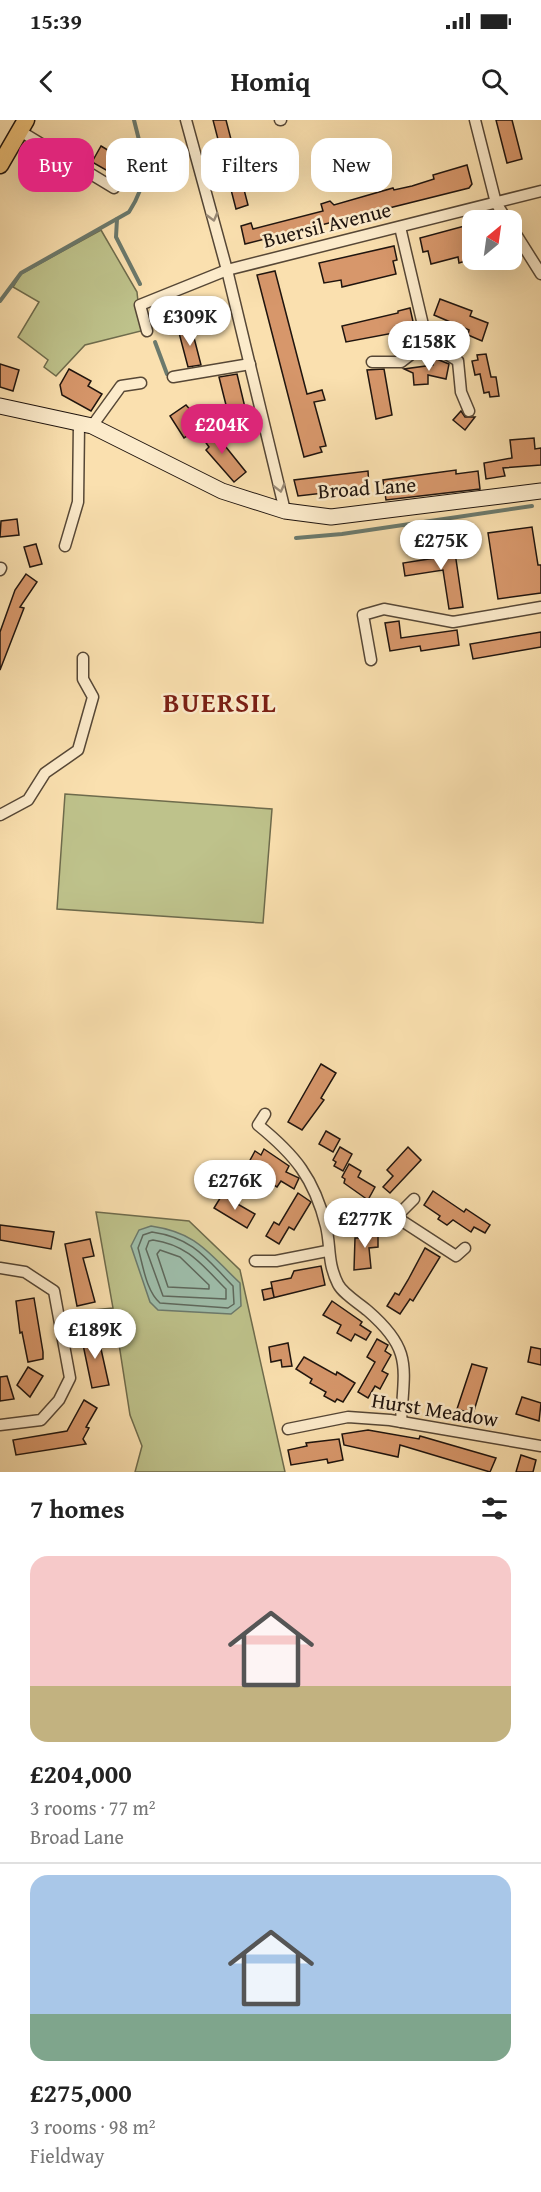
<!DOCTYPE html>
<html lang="en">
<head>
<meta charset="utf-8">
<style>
  body { margin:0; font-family:"Gentium Book Plus",serif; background:#f6f6f6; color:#222; height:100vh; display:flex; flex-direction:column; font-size:22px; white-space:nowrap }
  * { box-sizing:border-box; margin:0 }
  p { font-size:20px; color:#767676 }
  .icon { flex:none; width:33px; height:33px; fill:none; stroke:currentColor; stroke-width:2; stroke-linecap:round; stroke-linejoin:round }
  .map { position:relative; height:1352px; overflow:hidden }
  .drawer { display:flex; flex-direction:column; background:#fff; flex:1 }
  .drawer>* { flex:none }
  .guide { position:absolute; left:18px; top:18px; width:506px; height:54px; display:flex; gap:12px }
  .needle { width:39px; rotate:29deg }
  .fabs { position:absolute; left:462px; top:90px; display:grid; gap:12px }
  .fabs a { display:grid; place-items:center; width:60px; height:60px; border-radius:12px; background:#fff; box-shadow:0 6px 24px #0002; font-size:30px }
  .price { position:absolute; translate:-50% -51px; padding:0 14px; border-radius:21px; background:#fff; color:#222; font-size:20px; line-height:39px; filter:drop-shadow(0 2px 3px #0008) }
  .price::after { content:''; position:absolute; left:50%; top:36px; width:18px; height:14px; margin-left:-9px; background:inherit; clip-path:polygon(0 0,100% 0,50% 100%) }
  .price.active { background:#db2777; color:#fff }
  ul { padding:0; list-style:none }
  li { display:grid; align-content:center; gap:12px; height:318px; padding:0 30px }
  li+li { border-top:2px solid #e0e0e0 }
  li span { display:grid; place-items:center; height:186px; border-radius:18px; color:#555 }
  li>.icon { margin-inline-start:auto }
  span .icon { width:108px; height:108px; fill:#fffc; stroke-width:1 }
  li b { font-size:26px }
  h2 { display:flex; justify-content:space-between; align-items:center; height:72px; padding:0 30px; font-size:26px }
  .chip { padding:0 21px; border-radius:18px; background:#fff; box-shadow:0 6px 24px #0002; font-size:21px; line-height:54px }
  .chip.active { background:#db2777; color:#fff }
  .status { display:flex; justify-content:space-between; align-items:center; height:42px; padding:0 30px; background:#fff; direction:ltr }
  .status svg { height:16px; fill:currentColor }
  header { display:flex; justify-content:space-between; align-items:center; height:78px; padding:0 30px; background:#fff; font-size:27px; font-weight:700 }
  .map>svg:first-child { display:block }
  .green { fill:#bec28b; stroke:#6e6b4c; stroke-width:1.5 }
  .water { fill:#9ebdaa; stroke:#6b796c; stroke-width:1.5 }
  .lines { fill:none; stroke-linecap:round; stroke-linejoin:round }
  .shore { stroke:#5e685c; stroke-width:1.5 }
  .stream { stroke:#6b796c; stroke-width:4 }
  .building { fill:#d7976b; stroke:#1f140e; stroke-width:1.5 }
  .minor-casing { stroke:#564736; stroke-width:13 }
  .secondary-casing { stroke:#1f140e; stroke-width:17 }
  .primary-casing { stroke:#1f140e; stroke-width:19 }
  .minor { stroke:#fcebcb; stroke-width:10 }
  .secondary { stroke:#fcebcb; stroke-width:15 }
  .primary { stroke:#edc078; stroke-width:16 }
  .oneway { stroke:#998a76 }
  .labels { text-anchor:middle; stroke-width:5; stroke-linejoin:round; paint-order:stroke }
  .street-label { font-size:21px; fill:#1f140e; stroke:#fcebcb }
  .district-label { font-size:27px; font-weight:bold; letter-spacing:1.5px; fill:#7a1f14; stroke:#fcebcb }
</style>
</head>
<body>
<div class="status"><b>15:39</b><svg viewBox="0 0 49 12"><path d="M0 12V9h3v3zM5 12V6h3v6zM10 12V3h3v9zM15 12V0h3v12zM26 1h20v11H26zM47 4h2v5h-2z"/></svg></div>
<header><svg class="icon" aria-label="back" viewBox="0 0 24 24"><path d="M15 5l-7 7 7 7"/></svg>Homiq<svg class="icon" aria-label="search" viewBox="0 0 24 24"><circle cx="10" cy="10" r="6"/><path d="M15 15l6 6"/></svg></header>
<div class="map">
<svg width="541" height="1352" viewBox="0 0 541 1352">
  <rect width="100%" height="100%" fill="#fae0af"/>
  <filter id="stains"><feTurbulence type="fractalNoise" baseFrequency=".00333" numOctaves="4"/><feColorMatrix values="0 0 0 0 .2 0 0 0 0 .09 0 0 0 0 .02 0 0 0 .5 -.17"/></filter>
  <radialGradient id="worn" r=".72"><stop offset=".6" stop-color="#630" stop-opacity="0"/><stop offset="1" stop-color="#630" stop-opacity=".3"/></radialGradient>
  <!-- green -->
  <g class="green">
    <path d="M101,110L137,172L141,211L85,225L56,256L44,247L48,240L18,217L39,182L13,167L21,154Z"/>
    <path d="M65,674L272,689L263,803L57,789Z"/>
    <path d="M96,1092L189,1101L240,1150L285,1352H135L142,1326L130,1295L116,1205L67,1214L62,1193L113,1188Z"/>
  </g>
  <!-- water -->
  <path class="water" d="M151,1106C198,1113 208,1133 240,1163L241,1186L231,1194L158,1190L150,1182L131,1126L139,1110Z"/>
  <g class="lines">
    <!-- shore -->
    <g class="shore">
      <path d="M152,1112C193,1118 206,1138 233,1166L234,1184L228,1188L160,1183C146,1171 143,1145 138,1128L143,1115Z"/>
      <path d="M153,1120C188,1125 202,1145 226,1169V1179L163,1176L146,1129L149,1121Z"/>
      <path d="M160,1130L180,1137L209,1165V1169L168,1167L157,1134Z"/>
    </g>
    <!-- stream -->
    <g class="stream">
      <path d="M117,99L116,117L140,164"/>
      <path d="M0,181L21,153L129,92C152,57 143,37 134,0"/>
      <path d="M155,222L167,254"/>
      <path d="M296,418L342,414L532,386"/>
    </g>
  </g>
  <!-- building -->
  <g class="building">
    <path d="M213,0H226L248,85L236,89Z"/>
    <path d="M496,0H512L522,39L507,43Z"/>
    <path d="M101,26L143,51L134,66L92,42Z"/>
    <path d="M467,45L472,64L469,68L245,124L241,106L251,103L253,109L323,91L321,84L330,81L334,85L393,68L394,70L412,66L434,59L433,55Z"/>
    <path d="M472,104V139L459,143L458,137L431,144L428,131L423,132L420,118Z"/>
    <path d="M394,126L397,140L393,141L396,154L342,167L341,160L324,163L319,143Z"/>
    <path d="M275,151L307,274L322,270L325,280L314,282L326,326L320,327L322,332L304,337L257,155Z"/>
    <path d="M440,179L472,191L470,196L488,203L482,221L468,215L469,210L434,195Z"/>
    <path d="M410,188L414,206L398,210L399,212L346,222L342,206L398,193V191Z"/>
    <path d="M191,206L201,245L188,247L178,209Z"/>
    <path d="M486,234L491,257H496L499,276L490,277L489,272L484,273L480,254L475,255L472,241L478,240L477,235Z"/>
    <path d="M434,238L449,244L446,259L428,255V264L414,265L413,253L404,249L433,245Z"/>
    <path d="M0,244L19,250L13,271L0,267Z"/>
    <path d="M69,249L91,261L88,266L102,274L91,291L62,275L60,265Z"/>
    <path d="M384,249L392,295L376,299L367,250Z"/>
    <path d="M237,254L247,296L220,302L218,291L227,289L219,257Z"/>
    <path d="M186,285L204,305L184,318L170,296Z"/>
    <path d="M461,291L465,297H475L465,310L453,300Z"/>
    <path d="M209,306L246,352L234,362L206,330L209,327L199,313Z"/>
    <path d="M534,318L535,329L541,328V345L503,348L505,356L486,359L484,343L512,338L510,320Z"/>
    <path d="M456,350V354L478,351L480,369L386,380L383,360Z"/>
    <path d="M368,351L369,367L350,370L298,376L294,360Z"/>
    <path d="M17,399L19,415L0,417L1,401Z"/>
    <path d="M532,407L538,445H541V473L498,479L488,413Z"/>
    <path d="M453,419L463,487L449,489L443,450L405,456L403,443L441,437L439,421Z"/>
    <path d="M36,424L42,444L30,447L24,427Z"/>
    <path d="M26,454L37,462L20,487L24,488L0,550V512L15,470Z"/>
    <path d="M399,501L401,518L457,510L459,525L421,531L420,526L390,531L385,503Z"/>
    <path d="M541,512V527L473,539L470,524Z"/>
    <path d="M321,944L336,953L321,978L324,980L302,1010L288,1002Z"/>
    <path d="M326,1011L340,1019L333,1032L319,1024Z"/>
    <path d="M340,1027L352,1034L343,1051L334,1046L336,1042L333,1040Z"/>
    <path d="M408,1027L421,1040L390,1073L383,1067L393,1056L387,1050Z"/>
    <path d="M264,1029L289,1046L286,1052L299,1058L294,1069L281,1061L277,1067L263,1059L266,1055L248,1044L255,1031L261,1035Z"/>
    <path d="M349,1044L361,1051L358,1057L375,1067L368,1080L344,1063L345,1059L342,1057Z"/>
    <path d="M433,1071L464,1092L466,1089L490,1105L485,1113L474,1107L471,1112L453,1100L447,1105L438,1099L440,1096L424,1085Z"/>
    <path d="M298,1073L311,1082L294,1110L289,1107L279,1124L266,1116L274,1102L279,1105Z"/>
    <path d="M222,1075L255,1094L247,1108L214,1088Z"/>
    <path d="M0,1105L54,1112L51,1129L0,1120Z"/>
    <path d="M378,1109V1127L369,1128L371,1148L354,1150L355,1118H362V1110Z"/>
    <path d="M90,1119L94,1136L83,1138L95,1182L77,1186L65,1124Z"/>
    <path d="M425,1128L440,1137L413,1181L410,1179L400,1194L387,1186L395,1173L399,1175L408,1160Z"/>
    <path d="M321,1146L325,1165L264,1180L262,1170L272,1168L274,1177L271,1162L291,1158L294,1151Z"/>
    <path d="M34,1178L43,1232V1239L28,1242L22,1212L20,1213L16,1181Z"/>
    <path d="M332,1181L362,1202L360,1205L371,1212L366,1220L355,1214L351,1221L337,1213L341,1205L323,1195Z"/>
    <path d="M97,1211L109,1265L92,1268L81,1215Z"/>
    <path d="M377,1219L388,1225L385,1231L391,1235L382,1251L388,1254L380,1269L375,1266L368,1278L358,1272L375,1242L367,1237Z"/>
    <path d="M288,1223L292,1246L282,1247L281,1240L271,1242L269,1227Z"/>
    <path d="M531,1227L541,1229V1245L528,1242Z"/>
    <path d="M304,1237L336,1255L337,1252L355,1263L343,1282L337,1279L335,1282L324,1276L326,1272L310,1263L312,1259L296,1249Z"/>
    <path d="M472,1244L487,1248L473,1294L457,1289Z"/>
    <path d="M28,1247L43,1256L30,1277L17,1265Z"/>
    <path d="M7,1256L14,1279L0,1281V1257Z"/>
    <path d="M522,1277L541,1283L539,1301L516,1294Z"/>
    <path d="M84,1280L97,1288L86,1307L89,1308L83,1319L86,1324L16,1335L13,1320L67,1311Z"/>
    <path d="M368,1310L419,1319L420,1316L496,1338L490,1352L400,1325L398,1337L344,1325L342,1314Z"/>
    <path d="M339,1319L343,1340L328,1343L327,1339L291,1345L288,1330L307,1326L306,1323Z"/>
    <path d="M521,1335L536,1340L533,1352H516Z"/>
  </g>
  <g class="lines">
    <defs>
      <g id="minor">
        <path d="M186,0L227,150L285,391"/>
        <path d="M280,0H281"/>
        <path d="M475,0L496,83L507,100"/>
        <path d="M20,11L114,68"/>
        <path d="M400,107L427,222L458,241L461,272L469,291"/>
        <path d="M512,108L541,154"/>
        <path d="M147,211L140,185L227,150L541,71"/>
        <path d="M372,242H401L427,222"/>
        <path d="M173,257L250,244"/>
        <path d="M92,306L121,266L141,263"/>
        <path d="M65,426L78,382L79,304"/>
        <path d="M0,450L1,448"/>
        <path d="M371,540L363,495L384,489L453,502L541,487"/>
        <path d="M0,695L28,680L45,653L78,630L93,577L83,559V538"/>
        <path d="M265,994L258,1005C295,1035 314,1058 326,1106C331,1127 327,1142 338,1164C343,1174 359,1183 368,1191C413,1230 404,1247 401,1302"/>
        <path d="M396,1097L414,1079"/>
        <path d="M327,1107L396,1097L456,1136L465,1128"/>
        <path d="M255,1141H276L327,1131"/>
        <path d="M0,1148L25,1152L54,1171L70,1258L59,1280L41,1300L0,1305"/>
        <path d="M288,1309L348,1297L390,1300L541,1326"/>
      </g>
      <path id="secondary" d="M0,286L92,306L222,371L285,391L331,397L541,371"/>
      <path id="primary" d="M0,45L26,0"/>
    </defs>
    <!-- minor casing -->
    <use href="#minor" class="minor-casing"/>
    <!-- secondary casing -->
    <use href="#secondary" class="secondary-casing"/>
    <!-- primary casing -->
    <use href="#primary" class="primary-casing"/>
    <!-- minor -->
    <use href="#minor" class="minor"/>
    <!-- secondary -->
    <use href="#secondary" class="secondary"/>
    <!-- primary -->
    <use href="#primary" class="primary"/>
  </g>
  <!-- one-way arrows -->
  <defs><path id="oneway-chevron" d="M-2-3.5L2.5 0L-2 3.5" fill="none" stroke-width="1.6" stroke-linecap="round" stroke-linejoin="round" transform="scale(1.5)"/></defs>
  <g class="oneway">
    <use href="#oneway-chevron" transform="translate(213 97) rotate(75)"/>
    <use href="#oneway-chevron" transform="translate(280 368) rotate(76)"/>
  </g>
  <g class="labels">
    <!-- street labels -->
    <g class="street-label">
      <text transform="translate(327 105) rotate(-14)" y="7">Buersil Avenue</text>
      <text transform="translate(367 368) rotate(-4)" y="7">Broad Lane</text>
      <text transform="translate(435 1290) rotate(9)" y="7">Hurst Meadow</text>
    </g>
    <!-- district labels -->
    <g class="district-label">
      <text x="220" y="592">BUERSIL</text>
    </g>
  </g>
  <rect width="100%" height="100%" filter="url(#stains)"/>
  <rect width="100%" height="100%" fill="url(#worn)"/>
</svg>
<div class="fabs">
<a><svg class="needle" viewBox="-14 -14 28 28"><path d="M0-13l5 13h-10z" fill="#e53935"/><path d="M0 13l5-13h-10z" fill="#767676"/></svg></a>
</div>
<b class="price" style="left:190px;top:227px">£309K</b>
<b class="price" style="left:429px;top:252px">£158K</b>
<b class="price active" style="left:222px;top:335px">£204K</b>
<b class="price" style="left:441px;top:451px">£275K</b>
<b class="price" style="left:235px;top:1091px">£276K</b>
<b class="price" style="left:365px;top:1129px">£277K</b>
<b class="price" style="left:95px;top:1240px">£189K</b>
<div class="guide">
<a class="chip active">Buy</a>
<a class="chip">Rent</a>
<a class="chip">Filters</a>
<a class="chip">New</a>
</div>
</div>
<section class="drawer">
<h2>7 homes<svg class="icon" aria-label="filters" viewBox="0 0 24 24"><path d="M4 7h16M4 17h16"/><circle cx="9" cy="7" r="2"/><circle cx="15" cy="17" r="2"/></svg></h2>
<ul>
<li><span style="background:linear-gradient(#f6c9c9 70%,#c2b280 0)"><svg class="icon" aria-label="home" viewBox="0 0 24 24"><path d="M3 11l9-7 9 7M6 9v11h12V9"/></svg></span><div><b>£204,000</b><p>3 rooms · 77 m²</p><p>Broad Lane</p></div></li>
<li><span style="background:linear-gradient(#a9c7e8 75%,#7fa58c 0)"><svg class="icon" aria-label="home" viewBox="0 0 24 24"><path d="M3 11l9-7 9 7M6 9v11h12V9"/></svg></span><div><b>£275,000</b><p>3 rooms · 98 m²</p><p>Fieldway</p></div></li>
</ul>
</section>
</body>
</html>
